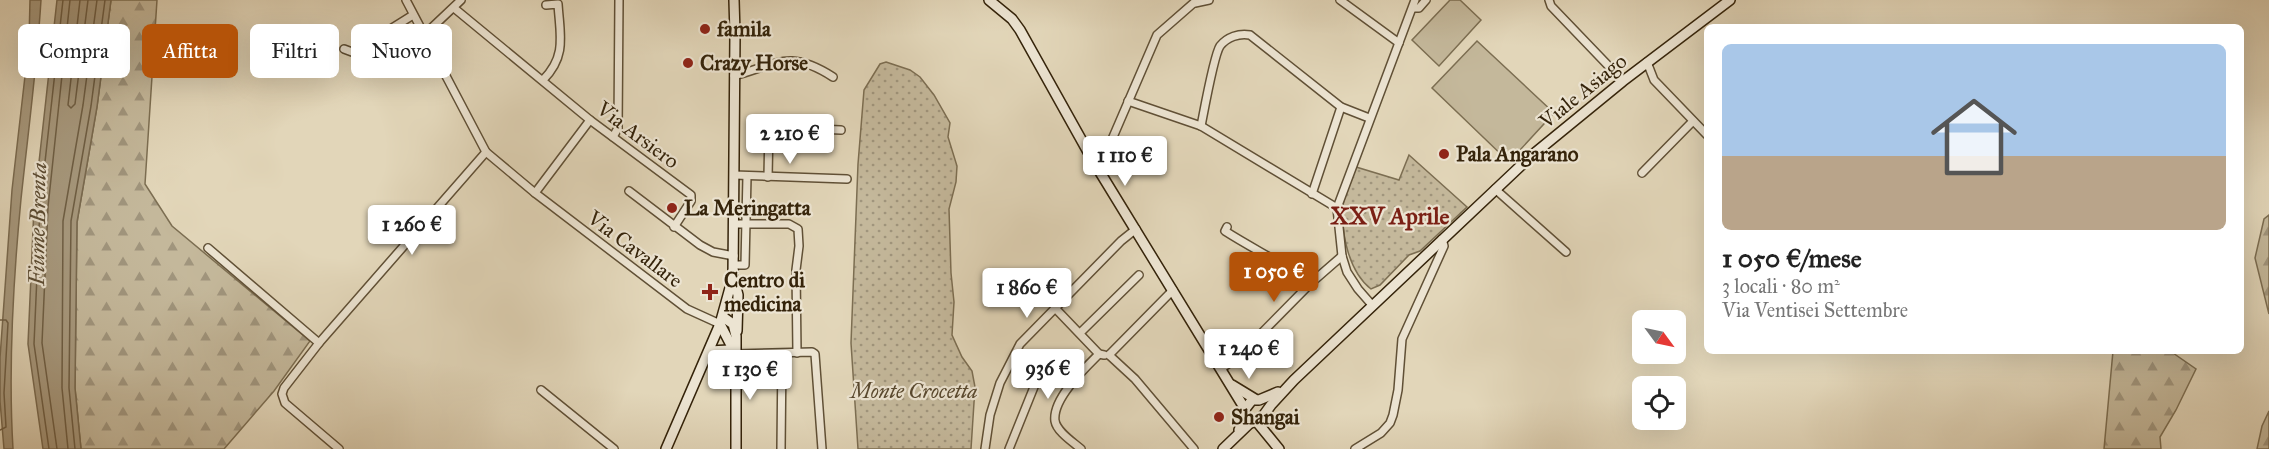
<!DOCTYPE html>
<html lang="it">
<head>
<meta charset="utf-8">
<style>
  body { margin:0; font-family:"IM FELL Great Primer",serif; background:#f6f6f6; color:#222; height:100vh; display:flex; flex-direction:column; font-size:22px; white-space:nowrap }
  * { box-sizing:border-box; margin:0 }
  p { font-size:20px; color:#767676 }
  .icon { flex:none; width:33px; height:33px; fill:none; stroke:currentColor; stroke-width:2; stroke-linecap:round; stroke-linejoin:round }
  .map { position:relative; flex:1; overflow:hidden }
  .details { position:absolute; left:1704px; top:24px; width:540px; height:330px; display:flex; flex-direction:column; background:#fff; border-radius:9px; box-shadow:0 6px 24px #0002 }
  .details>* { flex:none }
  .top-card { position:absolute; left:18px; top:24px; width:570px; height:54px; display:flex; gap:12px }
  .needle { width:39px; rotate:123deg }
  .buttons { position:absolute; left:1632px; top:310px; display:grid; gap:12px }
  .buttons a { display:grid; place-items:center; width:54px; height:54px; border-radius:9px; background:#fff; box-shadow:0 6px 24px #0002; font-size:30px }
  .price { position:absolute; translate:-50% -51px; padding:0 14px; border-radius:6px; background:#fff; color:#222; font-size:20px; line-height:39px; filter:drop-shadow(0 2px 3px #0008) }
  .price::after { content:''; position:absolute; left:50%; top:36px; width:18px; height:14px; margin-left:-9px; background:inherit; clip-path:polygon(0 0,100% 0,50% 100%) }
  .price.selected { background:#b45309; color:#fff }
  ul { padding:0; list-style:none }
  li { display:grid; align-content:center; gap:12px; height:318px; padding:0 18px }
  li span { display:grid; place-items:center; height:186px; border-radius:9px; color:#555 }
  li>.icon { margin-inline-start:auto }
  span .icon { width:108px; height:108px; fill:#fffc; stroke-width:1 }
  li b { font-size:26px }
  .chip { padding:0 21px; border-radius:9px; background:#fff; box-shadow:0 6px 24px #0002; font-size:21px; line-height:54px }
  .chip.selected { background:#b45309; color:#fff }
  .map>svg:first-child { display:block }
  .forest { fill:url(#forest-firs); stroke:#7c6e52; stroke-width:1.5 }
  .park { fill:url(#park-dots); stroke:#7c6e52; stroke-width:1.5 }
  .pitch { fill:#c4b89b; stroke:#7c6e52; stroke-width:1.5 }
  .water { fill:#a7997e; stroke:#796a50; stroke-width:1.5 }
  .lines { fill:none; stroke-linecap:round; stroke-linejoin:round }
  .shore { stroke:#6e5e44; stroke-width:1.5 }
  .street-casing { stroke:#605036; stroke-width:10 }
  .secondary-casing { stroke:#34230a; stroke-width:12 }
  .street { stroke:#ece4d2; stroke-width:7 }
  .secondary { stroke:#ece4d2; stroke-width:9 }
  .poi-dot { fill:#8f2418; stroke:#ece4d2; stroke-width:2 }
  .labels { text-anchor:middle; stroke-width:4.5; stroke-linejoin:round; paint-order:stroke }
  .poi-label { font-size:21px; font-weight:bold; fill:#34230a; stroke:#ece4d2; text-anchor:start }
  .street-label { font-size:21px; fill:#34230a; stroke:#ece4d2 }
  .park-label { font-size:21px; font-style:italic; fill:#58482e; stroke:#ece4d2 }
  .water-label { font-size:22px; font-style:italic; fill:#5c4c33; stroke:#ece4d2 }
  .quarter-label { font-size:24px; font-weight:bold; fill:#7a1f14; stroke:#ece4d2 }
</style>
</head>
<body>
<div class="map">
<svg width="2269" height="449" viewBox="0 0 2269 449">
  <defs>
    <pattern id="forest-firs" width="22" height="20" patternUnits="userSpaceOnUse" patternTransform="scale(1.5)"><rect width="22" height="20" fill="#c4b89b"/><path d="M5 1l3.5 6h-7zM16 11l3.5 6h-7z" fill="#a0957d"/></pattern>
    <pattern id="park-dots" width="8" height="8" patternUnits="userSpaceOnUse" patternTransform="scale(1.5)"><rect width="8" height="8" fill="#c4b89b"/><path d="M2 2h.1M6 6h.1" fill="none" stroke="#a0957d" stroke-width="1.8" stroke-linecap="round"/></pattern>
  </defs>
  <rect width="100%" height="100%" fill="#e2d6b9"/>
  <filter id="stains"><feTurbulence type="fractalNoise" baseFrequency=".00333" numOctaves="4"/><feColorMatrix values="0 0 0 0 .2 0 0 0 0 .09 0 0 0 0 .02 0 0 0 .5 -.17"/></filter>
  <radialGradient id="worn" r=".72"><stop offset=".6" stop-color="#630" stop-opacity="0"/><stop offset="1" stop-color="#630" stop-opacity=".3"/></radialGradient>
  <!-- forest -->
  <g class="forest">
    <path d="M111,0H157L145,184L172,226L310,341L274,391L224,449H81L75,388L77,222L97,107Z"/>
    <path d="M2269,215V314L2255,258L2264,219Z"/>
    <path d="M2113,351H2170L2196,369L2176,410L2160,437L2161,449H2104Z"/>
    <path d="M2269,411V449H2257L2262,426Z"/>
  </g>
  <!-- park -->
  <g class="park">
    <path d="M886,62L910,70L920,77L934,95L950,123L948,137L957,166L956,182L949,209L951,273L954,302L952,335L962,357L972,371L975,387L971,449H858L851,343L858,164L864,90L880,64Z"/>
    <path d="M1409,155L1467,207L1420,251L1409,255L1380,285L1371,289C1349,272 1341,234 1343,207C1343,194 1352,179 1356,167L1399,180Z"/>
  </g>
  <!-- pitch -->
  <g class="pitch">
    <path d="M1450,0H1460L1481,20L1439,66L1412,40Z"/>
    <path d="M1477,41L1554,113L1509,162L1432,88Z"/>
  </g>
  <!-- water -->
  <g class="water">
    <path d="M30,0H41C37,67 28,133 21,199C13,282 8,366 13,449H4L0,401V358L12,190L29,41Z"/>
    <path d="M57,0H111L97,107L77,222L75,388L81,449H43L28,344L34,207Z"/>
  </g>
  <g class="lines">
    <!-- shore -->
    <g class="shore">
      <path d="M80,0L68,105L71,108L75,104L88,0"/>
      <path d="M0,320H6L8,323L4,393L6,427L0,430"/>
      <path d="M49,449L34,344L40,207L63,0"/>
      <path d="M57,449L42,343L48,207L70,0"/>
      <path d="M68,449L62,388L63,221L83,105L97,0"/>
      <path d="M75,449L69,388L71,221L91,106L105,0"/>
    </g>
    <defs>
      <g id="street">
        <path d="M406,0L486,152L535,193L687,309L720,324"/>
        <path d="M1340,0L1399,43"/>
        <path d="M1549,0L1551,6L1623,81"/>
        <path d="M1195,3L1209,0"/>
        <path d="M454,8L590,120L691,195V201L674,227"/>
        <path d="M1413,8H1419L1426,0"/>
        <path d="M423,36L461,0"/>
        <path d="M344,49L352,52L357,50L413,15"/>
        <path d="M1647,62L1654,80L1707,135"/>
        <path d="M734,76C778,64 789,49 833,77"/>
        <path d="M543,80C567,56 560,35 558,4L546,5"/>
        <path d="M1128,101L1201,126L1337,208"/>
        <path d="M1201,126C1204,111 1214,55 1220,46C1227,37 1239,33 1250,35L1341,107L1369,118"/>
        <path d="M613,137L618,128L619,0"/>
        <path d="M1092,159L1110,144L1157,35L1197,0"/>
        <path d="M1642,173L1693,121"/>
        <path d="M734,175L847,179"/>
        <path d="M768,177L769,127L841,130"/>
        <path d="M1495,189L1566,252"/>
        <path d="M629,191L700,245L713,252L734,256"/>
        <path d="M535,193L590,120"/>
        <path d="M1312,194L1341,107"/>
        <path d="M734,224H789L798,229L799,246L796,270L797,353"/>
        <path d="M1227,227L1225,231C1253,249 1283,263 1311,283"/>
        <path d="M208,248L319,343"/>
        <path d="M734,265H745L747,176"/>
        <path d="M1372,305L1358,289L1347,272L1342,256L1337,208L1415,0"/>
        <path d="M1055,308L1099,354L1104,355"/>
        <path d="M1080,333L1139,275"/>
        <path d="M736,354L812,352L815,354L822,449"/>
        <path d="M1109,355L1135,379L1194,449"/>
        <path d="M1109,355L1173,290"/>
        <path d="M1221,369L1238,357L1311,283L1342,256"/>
        <path d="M541,390L614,449"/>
        <path d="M339,449L285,403L282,394L284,388L319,343L486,152"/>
        <path d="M781,449L782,354"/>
        <path d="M985,449L990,415L1000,383L1020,344L1121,241L1136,229"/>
        <path d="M1009,449L1038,377"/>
        <path d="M1081,449C1073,442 1057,432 1055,421C1052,399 1085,368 1099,354"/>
        <path d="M1355,449L1381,433L1390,423L1393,415L1398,390L1402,339L1444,246L1442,239"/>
      </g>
      <g id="secondary">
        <path d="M989,0L1012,19L1020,30L1092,159L1245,409L1244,422L1239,430"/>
        <path d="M734,280L738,295L737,331"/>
        <path d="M723,317L733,324L736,336V449"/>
        <path d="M720,324L733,349"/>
        <path d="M709,351L729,350L736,354"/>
        <path d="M1232,385L1255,399"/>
        <path d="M1245,409L1252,400H1259L1278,392"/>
        <path d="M1256,421L1279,449"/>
        <path d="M666,449L720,324L733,277L735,34L734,0"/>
        <path d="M1223,449L1249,424L1263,416L1271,405L1294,380L1530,157L1623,81L1730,0"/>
      </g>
    </defs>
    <!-- street casing -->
    <use href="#street" class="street-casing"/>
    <!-- secondary casing -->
    <use href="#secondary" class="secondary-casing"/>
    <!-- street -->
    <use href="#street" class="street"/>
    <!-- secondary -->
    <use href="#secondary" class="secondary"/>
  </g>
  <!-- markers -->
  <g class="poi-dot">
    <circle cx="705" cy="29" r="6"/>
    <circle cx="688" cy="63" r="6"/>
    <circle cx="1444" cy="154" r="6"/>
    <circle cx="672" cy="208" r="6"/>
    <path d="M707 283h6v6h6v6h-6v6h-6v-6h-6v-6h6z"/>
    <circle cx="1219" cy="417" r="6"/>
  </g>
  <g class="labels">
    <!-- poi labels -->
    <g class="poi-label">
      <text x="717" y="36">famila</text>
      <text x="700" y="70">Crazy Horse</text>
      <text x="1456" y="161">Pala Angarano</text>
      <text x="684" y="215">La Meringatta</text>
      <text x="724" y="287">Centro di<tspan x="724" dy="24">medicina</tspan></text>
      <text x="1231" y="424">Shangai</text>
    </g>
    <!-- street labels -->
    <g class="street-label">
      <text transform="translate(1583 91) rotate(-39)" y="7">Viale Asiago</text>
      <text transform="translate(638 135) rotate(37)" y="7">Via Arsiero</text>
      <text transform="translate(635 249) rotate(37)" y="7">Via Cavallare</text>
    </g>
    <!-- park labels -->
    <g class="park-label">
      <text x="914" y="398">Monte Crocetta</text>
    </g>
    <!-- water labels -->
    <g class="water-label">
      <text transform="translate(37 224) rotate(-89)" y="8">Fiume Brenta</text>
    </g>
    <!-- quarter labels -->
    <g class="quarter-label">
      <text x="1390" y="224">XXV Aprile</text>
    </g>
  </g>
  <rect width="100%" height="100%" filter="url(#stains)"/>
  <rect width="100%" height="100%" fill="url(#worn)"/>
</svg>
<div class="buttons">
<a><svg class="needle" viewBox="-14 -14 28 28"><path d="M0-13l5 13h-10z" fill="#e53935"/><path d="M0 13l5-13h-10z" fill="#767676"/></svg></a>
<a><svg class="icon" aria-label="locate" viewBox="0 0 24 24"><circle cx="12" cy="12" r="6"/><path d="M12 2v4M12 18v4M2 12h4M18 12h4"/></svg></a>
</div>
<b class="price" style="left:790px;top:165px">2 210 €</b>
<b class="price" style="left:1125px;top:187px">1 110 €</b>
<b class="price" style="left:412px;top:256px">1 260 €</b>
<b class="price selected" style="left:1274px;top:303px">1 050 €</b>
<b class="price" style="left:1027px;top:319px">1 860 €</b>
<b class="price" style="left:1249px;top:380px">1 240 €</b>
<b class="price" style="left:1048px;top:400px">936 €</b>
<b class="price" style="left:750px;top:401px">1 130 €</b>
<div class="top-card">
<a class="chip">Compra</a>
<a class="chip selected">Affitta</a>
<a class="chip">Filtri</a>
<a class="chip">Nuovo</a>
</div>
<section class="details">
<ul>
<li><span style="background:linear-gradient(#a9c7e8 60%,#b9a48a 0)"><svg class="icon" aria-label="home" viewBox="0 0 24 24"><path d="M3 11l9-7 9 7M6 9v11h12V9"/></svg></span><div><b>1 050 €/mese</b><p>3 locali · 80 m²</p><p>Via Ventisei Settembre</p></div></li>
</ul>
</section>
</div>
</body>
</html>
